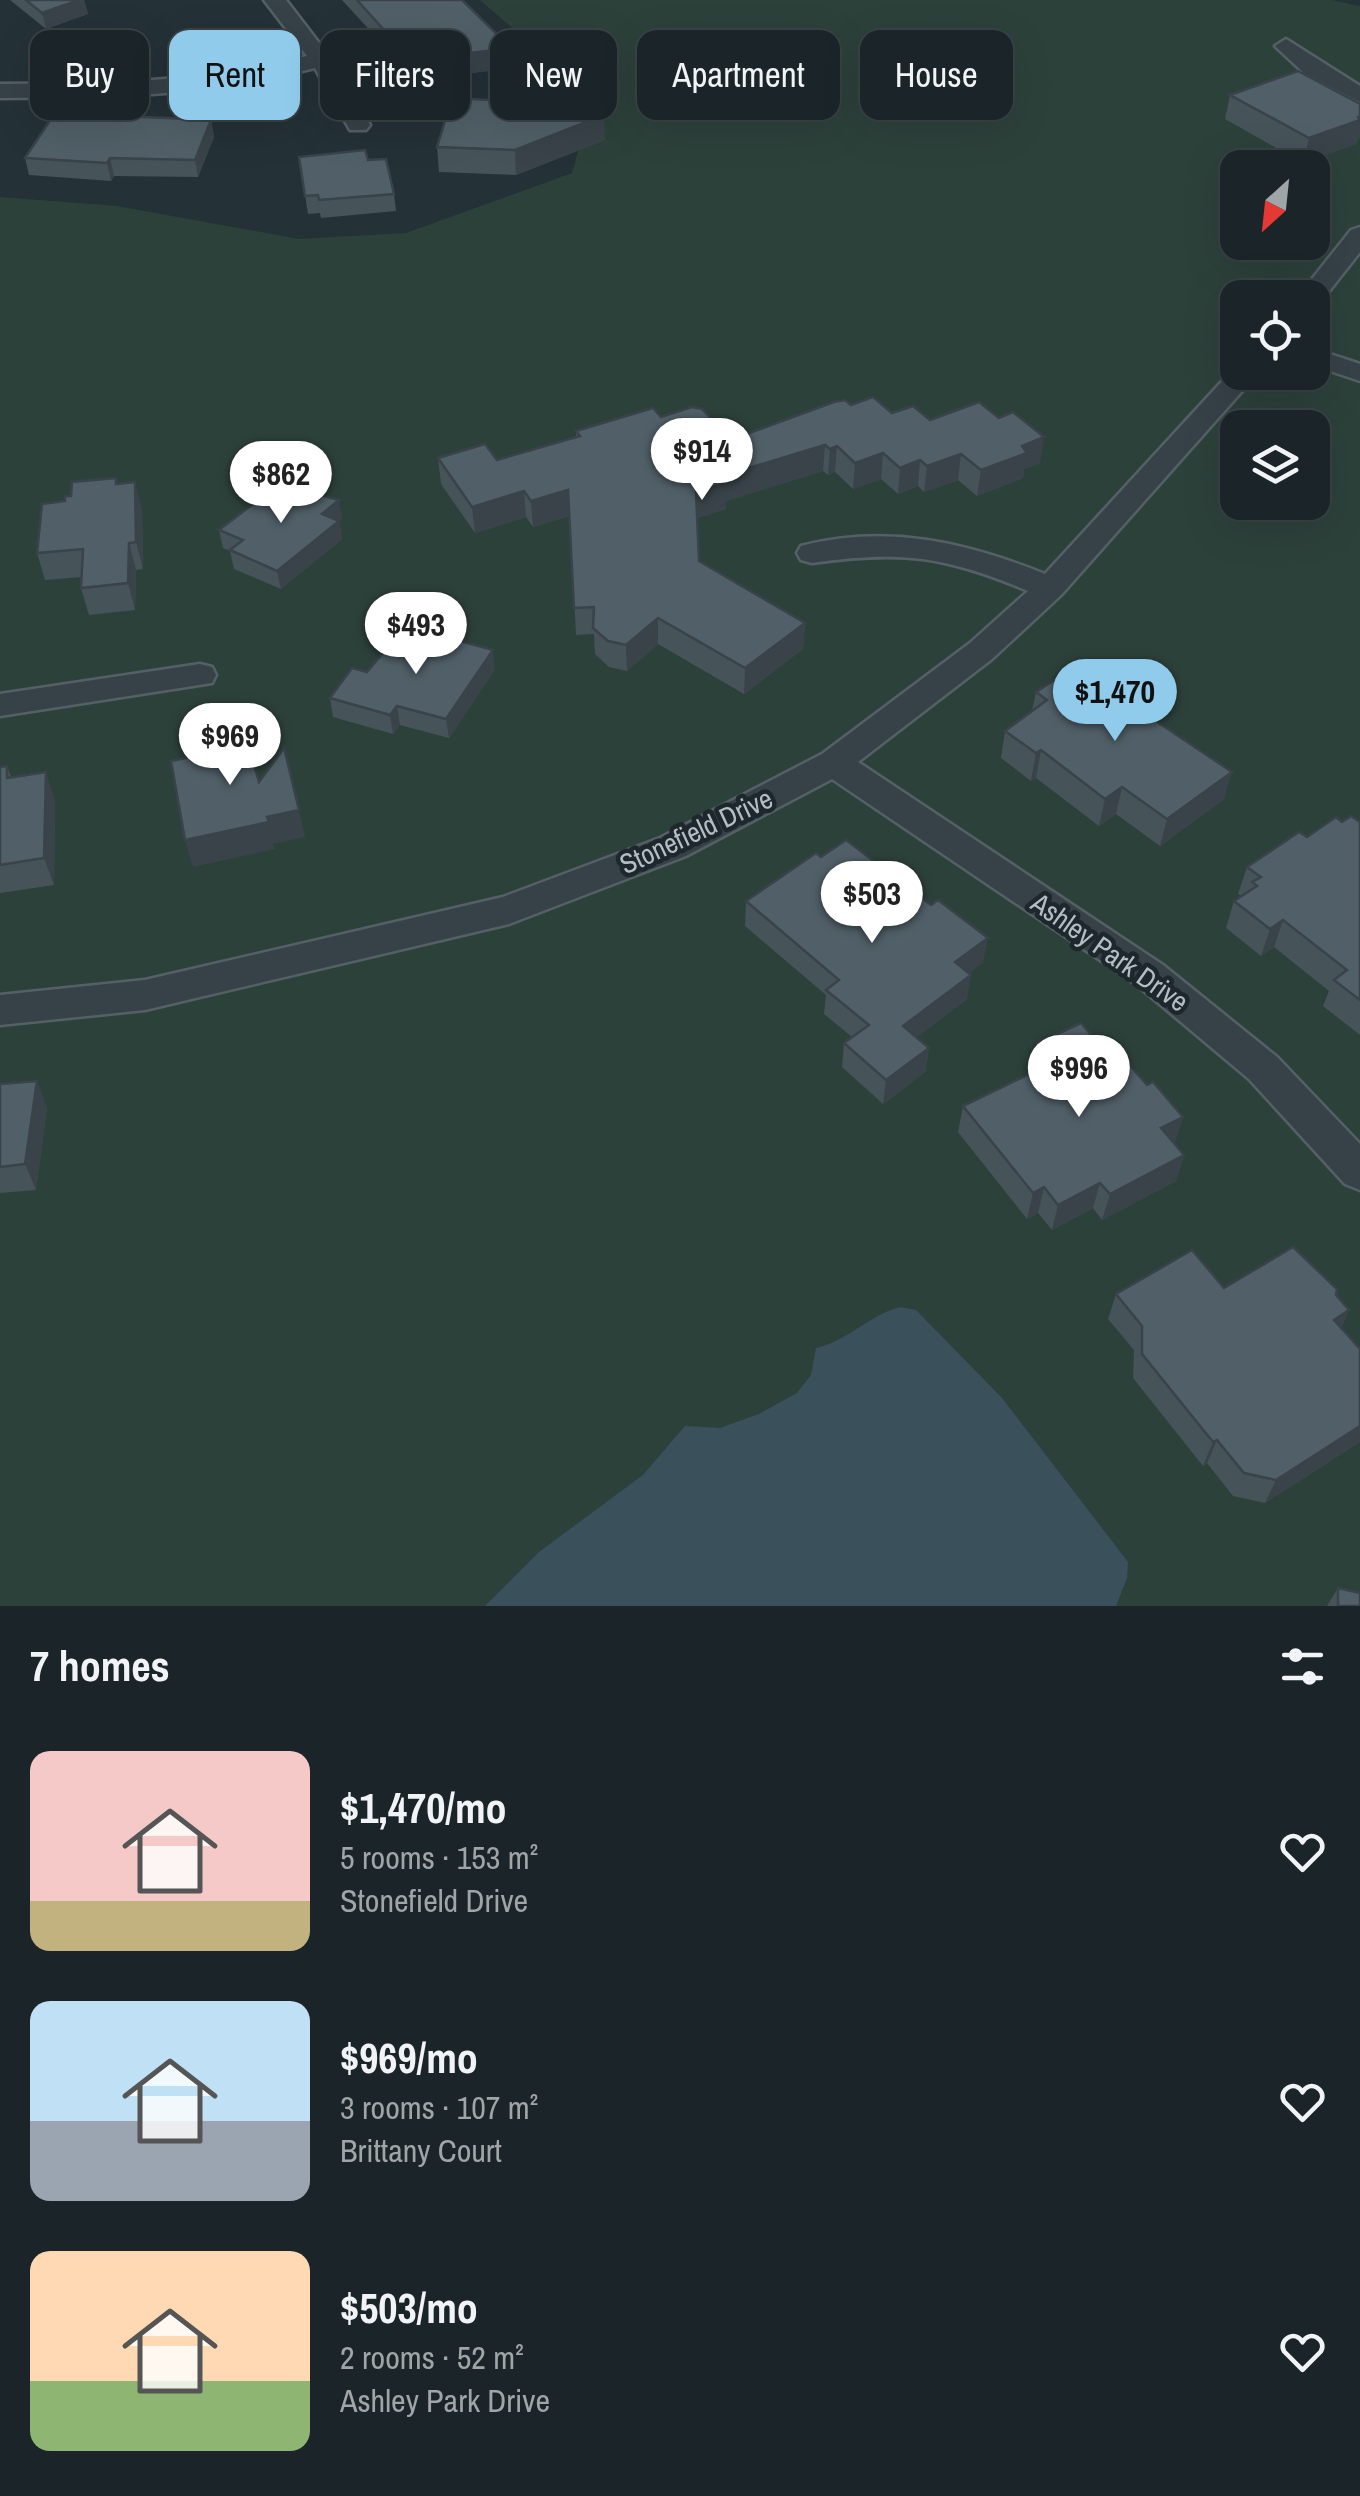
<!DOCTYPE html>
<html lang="en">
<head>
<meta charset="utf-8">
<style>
  body { margin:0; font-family:"Archivo Narrow",sans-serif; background:#283135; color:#f1f3f6; height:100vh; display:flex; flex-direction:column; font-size:38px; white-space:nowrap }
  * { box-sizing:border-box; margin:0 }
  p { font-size:32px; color:#a0a5a8 }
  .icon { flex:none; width:55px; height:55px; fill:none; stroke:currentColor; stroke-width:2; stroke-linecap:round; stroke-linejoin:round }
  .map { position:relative; height:1606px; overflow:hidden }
  .panel { display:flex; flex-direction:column; background:#1b2529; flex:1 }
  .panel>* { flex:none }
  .banner { position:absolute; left:30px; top:30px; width:1300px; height:90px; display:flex; gap:20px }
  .needle { width:65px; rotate:207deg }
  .controls { position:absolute; left:1220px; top:150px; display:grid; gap:20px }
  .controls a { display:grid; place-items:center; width:110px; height:110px; border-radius:20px; background:#1b2529; box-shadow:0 10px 40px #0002,0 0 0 2px #394246; font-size:50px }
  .price { position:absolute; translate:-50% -85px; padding:0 22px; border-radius:35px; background:#fff; color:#222; font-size:32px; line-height:65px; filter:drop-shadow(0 2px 5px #0008) }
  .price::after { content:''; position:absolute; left:50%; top:60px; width:30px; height:22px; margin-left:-15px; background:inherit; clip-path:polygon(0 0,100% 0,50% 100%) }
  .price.current { background:#90cbeb; color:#111 }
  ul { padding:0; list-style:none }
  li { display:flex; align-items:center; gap:30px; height:250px; padding:0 30px }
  li span { display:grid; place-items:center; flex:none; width:280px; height:200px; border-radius:20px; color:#555 }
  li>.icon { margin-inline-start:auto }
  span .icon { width:120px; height:120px; fill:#fffc; stroke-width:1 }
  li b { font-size:42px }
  h2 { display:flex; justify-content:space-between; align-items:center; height:120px; padding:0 30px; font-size:42px }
  .pill { padding:0 35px; border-radius:20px; background:#1b2529; box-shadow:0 10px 40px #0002,0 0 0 2px #394246; font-size:35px; line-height:90px }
  .pill.current { background:#90cbeb; color:#111 }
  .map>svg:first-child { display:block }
  .green { fill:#2d413b; fill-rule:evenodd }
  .water { fill:#3a515c }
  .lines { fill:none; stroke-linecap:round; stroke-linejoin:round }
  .street-casing { stroke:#556066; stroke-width:5 }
  .street { fill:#374248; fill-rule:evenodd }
  .wall { fill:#465359 }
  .shaded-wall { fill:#394349 }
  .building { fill:#516068; stroke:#394349; stroke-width:2.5 }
  .labels { text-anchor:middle; stroke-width:9; stroke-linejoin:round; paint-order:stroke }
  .street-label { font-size:28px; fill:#b2bec4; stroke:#1d272c }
</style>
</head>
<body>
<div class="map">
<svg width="1360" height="1606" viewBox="0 0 1360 1606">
  <rect width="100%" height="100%" fill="#243137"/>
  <!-- green -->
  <path class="green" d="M480,0H1332L1360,6V1606H0V197L117,206L299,239L406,233L572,173L593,98ZM1238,168H1312V242H1238ZM1238,298H1312V372H1238ZM1238,428H1312V502H1238Z"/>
  <!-- water -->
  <path class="water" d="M900,1307L916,1310L1002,1398L1128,1562L1127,1578L1116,1606H485L539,1552L643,1475L685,1426L720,1428L759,1414L797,1393L811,1375L816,1348C848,1341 869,1315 900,1307Z"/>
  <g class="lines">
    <defs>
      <g id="street">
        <path d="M264,0H286L342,73L370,125L366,130H350L315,68L230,88L113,97L0,98V84L113,83L230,74L307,56Z"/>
        <path d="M1286,39L1360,86V102L1305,74L1275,46Z"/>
        <path d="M1360,227V252L1319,304L1312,305V298H1297L1351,230Z"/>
        <path d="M1312,348L1360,364V381L1312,365Z"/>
        <path d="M1236,366L1238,372H1259L1061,595L992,659L858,762L1163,965L1277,1057L1360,1144V1190L1345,1184L1249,1079L1137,985L832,779L686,856L509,924L145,1010L0,1025V995L145,980L503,897L660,838L822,754L970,643L1028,591C945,556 901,550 812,563L801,560L797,553L801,546C887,524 965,542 1045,574Z"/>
        <path d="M200,664L212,667L216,675L212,683L0,716V694Z"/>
      </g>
    </defs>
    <!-- street casing -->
    <use href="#street" class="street-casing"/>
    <!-- street -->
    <use href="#street" class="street"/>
  </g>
  <!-- wall -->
  <g class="wall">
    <path d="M10,0H84L88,14L46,29Z"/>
    <path d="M342,0H462L511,48L513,68L400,82L386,48Z"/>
    <path d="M1230,95L1358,139L1356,144L1303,163L1225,119Z"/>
    <path d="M532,113L605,140L516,175L439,172L437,147Z"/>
    <path d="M211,120L214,137L198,177L114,176L111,181L29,175L25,158Z"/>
    <path d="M299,157L368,160L394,194L396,211L321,218L320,213L308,214Z"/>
    <path d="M851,405L930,420L1040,463L1024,469L1023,478L977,496L958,480L924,492L918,486L898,494L881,479L853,489L835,472L828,475L823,471L726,501V509L697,518L699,561L805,623L803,649L744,694L658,644L627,671L609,667L595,654L594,634L576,635L570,516L533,527L526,517L475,533L441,484L438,458L497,460L576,437V431L661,417L715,423L741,436Z"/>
    <path d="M118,484L142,509L143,569L136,570L135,610L89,615L81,588L82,577L45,580L37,553L65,501L71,496Z"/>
    <path d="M342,519L339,521L342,539L281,589L234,569L230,551L223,548L219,530Z"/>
    <path d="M495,669L449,738L400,725L393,734L333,717L330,698L367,672Z"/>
    <path d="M1036,692L1118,695L1224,799L1160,846L1116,814L1099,826L1036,778L1031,781L1001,758L1005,731L1032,711Z"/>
    <path d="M7,766L11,777L55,800L54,885L0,893V767Z"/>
    <path d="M1342,822H1360V1035L1323,1006L1329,991L1274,947L1261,956L1226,928L1234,901L1241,896L1238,894L1247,867Z"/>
    <path d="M746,901L983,962L969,973L967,999L917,1037L929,1048L925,1072L883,1104L842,1067L844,1043L852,1037L824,1014L826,995L745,926Z"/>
    <path d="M1038,1043L1104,1050L1183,1117L1174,1143L1184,1155L1176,1181L1102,1220L1093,1208L1052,1230L1038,1213L1027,1219L958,1132L963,1106L1034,1071L1032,1070Z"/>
    <path d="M0,1084L47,1107L36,1190L0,1193Z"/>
    <path d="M1224,1288L1336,1295L1349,1310L1341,1328L1360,1349V1442L1265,1503L1233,1496L1207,1463L1203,1466L1133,1378L1134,1350L1108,1319L1116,1294Z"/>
    <path d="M1338,1588L1360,1606H1327Z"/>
  </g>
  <!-- shaded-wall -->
  <g class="shaded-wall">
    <path d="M79,0H84L88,14L46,29L42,13Z"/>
    <path d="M511,48L513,68L400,82L398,62Z"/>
    <path d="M604,115L605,140L516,175L515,150Z"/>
    <path d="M1360,116V138L1358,139L1356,144L1303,163L1309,138Z"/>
    <path d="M211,120L214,137L198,177L195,160Z"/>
    <path d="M110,158L114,176L111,181L107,163Z"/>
    <path d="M1044,437L1040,463L1024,469L1023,478L977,496L981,470L1022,446Z"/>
    <path d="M825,445L823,471L726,501V509L696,518V492L722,476Z"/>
    <path d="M837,446L835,472L828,475L830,449Z"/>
    <path d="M883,453L881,479L853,489L855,463Z"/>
    <path d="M961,454L958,480L924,492L927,466Z"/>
    <path d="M920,460L918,486L898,494L900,468Z"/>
    <path d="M135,482L142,509L143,569L136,542Z"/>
    <path d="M568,490L570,516L533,527L531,501Z"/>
    <path d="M524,491L526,517L475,533L472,507Z"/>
    <path d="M339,500L342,519L325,532L322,514Z"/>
    <path d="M339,521L342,539L281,589L277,571Z"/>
    <path d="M129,543L136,570L135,610L128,583Z"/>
    <path d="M658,618V644L627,671L626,645Z"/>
    <path d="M805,623L803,649L744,694L745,668Z"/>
    <path d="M493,650L495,669L449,738L446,719Z"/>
    <path d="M397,706L400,725L393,734L390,715Z"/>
    <path d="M1041,750L1036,778L1031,781L1036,753Z"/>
    <path d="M46,772L55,800L54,885L44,858Z"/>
    <path d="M1232,772L1224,799L1160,846L1167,819Z"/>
    <path d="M1122,787L1116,814L1099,826L1105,799Z"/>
    <path d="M299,810L305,837L273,844L275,849L193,867L185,840L267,817Z"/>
    <path d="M1283,920L1274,947L1261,956L1270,929Z"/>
    <path d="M988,938L983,962L951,987L955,962Z"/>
    <path d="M971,975L967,999L900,1050L903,1026Z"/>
    <path d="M929,1048L925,1072L883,1104L886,1080Z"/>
    <path d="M37,1081L47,1107L36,1190L25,1164Z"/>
    <path d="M1183,1117L1175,1143L1153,1154L1161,1128Z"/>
    <path d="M1184,1155L1176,1181L1102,1220L1110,1194Z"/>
    <path d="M1100,1183L1093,1208L1052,1230L1058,1205Z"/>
    <path d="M1044,1187L1038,1213L1027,1219L1033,1193Z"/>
    <path d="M1349,1310L1337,1335L1334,1320Z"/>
    <path d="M1360,1426V1442L1265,1503L1276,1480Z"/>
    <path d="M1217,1440L1207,1463L1203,1466L1213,1442Z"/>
  </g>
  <!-- building -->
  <g class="building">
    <path d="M26,0H79L42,13Z"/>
    <path d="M357,0H462L511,48L398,62L383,29Z"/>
    <path d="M1298,71L1360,104V116L1358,117L1360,120L1309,138L1230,95Z"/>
    <path d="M452,98L531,102L528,113L604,115L515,150L437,147Z"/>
    <path d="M55,113L211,120L195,160L110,158L107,163L25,158Z"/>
    <path d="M365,150L368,160L386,159L394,194L319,200L318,195L305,196L299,157Z"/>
    <path d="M873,397L892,413L913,406L930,420L979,402L999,418L1013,412L1044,437L1022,446L1027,453L981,470L961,454L927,466L920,460L900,468L883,453L855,463L837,446L830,449L825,445L722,476L727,483L696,492L699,561L805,623L745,668L658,618L626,645L608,641L593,628L594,607L574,608L568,490L531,501L524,491L472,507L438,458L485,444L497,460L580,436L576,431L653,408L661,417L692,407L702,409L715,423L727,420L741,436L834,402L845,400L851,405Z"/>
    <path d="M116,478V484L135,482L136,542L129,543L128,583L81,588L83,549L37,553L42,504L65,501V496H71L72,482Z"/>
    <path d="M279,484L339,500L322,514L339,521L277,571L230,550L243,540L219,530Z"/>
    <path d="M416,629L493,650L446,719L397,706L390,715L330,698L352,668L367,672L387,648L401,651Z"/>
    <path d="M1084,661L1120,685L1111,691L1232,772L1167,819L1122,787L1105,799L1041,750L1036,753L1005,731L1047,700L1036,692Z"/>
    <path d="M244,731L259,782L284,748L299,810L267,817L269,822L185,840L171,761L196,756L195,751L202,749L200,740Z"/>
    <path d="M7,766V778L46,772L44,858L0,865V767Z"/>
    <path d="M1351,816L1360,822V1000L1334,980L1347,970L1283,920L1270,929L1234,901L1257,886L1252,882L1261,877L1247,867L1299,832L1307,837L1336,817L1342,822Z"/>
    <path d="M846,840L931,905L938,900L988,938L955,962L971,975L903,1026L929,1048L886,1080L844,1043L869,1025L826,990L839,980L746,901L816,853L821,857Z"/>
    <path d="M1081,1023L1104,1050L1113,1046L1147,1085L1153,1082L1183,1117L1161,1128L1184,1155L1110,1194L1100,1183L1058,1205L1044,1187L1033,1193L963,1106L1054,1062L1038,1043Z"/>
    <path d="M37,1081L25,1164L0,1167V1084Z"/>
    <path d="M1293,1247L1337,1289L1336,1295L1349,1310L1334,1320L1360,1349V1426L1276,1480L1244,1473L1217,1440L1213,1442L1142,1354V1326L1116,1294L1192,1250L1224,1288Z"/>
    <path d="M1338,1588L1360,1593V1606H1338Z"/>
  </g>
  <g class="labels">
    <!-- street labels -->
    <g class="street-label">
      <text transform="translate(696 831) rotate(-25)" y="10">Stonefield Drive</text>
      <text transform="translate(1110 952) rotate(35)" y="10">Ashley Park Drive</text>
    </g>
  </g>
</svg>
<div class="controls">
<a><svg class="needle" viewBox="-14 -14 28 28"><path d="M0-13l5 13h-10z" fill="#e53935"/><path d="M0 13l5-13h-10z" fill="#a0a5a8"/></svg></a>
<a><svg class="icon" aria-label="locate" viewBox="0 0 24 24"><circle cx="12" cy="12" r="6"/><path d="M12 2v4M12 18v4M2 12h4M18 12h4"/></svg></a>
<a><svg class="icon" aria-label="layers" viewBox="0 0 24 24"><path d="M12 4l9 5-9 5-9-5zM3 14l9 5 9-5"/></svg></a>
</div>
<b class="price" style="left:702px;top:503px">$914</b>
<b class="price" style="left:281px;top:526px">$862</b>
<b class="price" style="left:416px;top:677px">$493</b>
<b class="price current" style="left:1115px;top:744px">$1,470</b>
<b class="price" style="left:230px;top:788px">$969</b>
<b class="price" style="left:872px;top:946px">$503</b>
<b class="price" style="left:1079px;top:1120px">$996</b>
<div class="banner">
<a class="pill">Buy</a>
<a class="pill current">Rent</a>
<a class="pill">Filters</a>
<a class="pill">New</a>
<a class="pill">Apartment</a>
<a class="pill">House</a>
</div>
</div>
<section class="panel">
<h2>7 homes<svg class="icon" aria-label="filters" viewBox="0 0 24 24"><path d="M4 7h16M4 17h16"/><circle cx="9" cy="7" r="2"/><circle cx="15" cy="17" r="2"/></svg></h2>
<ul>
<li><span style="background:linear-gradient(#f6c9c9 75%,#c2b280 0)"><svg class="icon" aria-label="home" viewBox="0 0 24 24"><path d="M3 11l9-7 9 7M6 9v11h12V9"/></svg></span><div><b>$1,470/mo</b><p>5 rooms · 153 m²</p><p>Stonefield Drive</p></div><svg class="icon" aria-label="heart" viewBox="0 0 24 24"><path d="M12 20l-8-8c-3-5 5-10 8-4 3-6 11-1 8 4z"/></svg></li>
<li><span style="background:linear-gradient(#bfe0f5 60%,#9aa5b1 0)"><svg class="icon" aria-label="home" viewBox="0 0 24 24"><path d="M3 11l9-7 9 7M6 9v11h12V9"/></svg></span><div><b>$969/mo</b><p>3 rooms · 107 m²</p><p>Brittany Court</p></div><svg class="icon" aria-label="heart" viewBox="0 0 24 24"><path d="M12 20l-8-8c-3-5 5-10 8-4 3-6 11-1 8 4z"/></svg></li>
<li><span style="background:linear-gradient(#ffd9b3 65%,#8fb573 0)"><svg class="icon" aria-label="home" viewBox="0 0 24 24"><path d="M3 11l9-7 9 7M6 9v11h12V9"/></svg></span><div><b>$503/mo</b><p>2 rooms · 52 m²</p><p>Ashley Park Drive</p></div><svg class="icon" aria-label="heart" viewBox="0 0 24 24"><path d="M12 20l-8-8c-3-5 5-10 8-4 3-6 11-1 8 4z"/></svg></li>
</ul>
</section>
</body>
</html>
